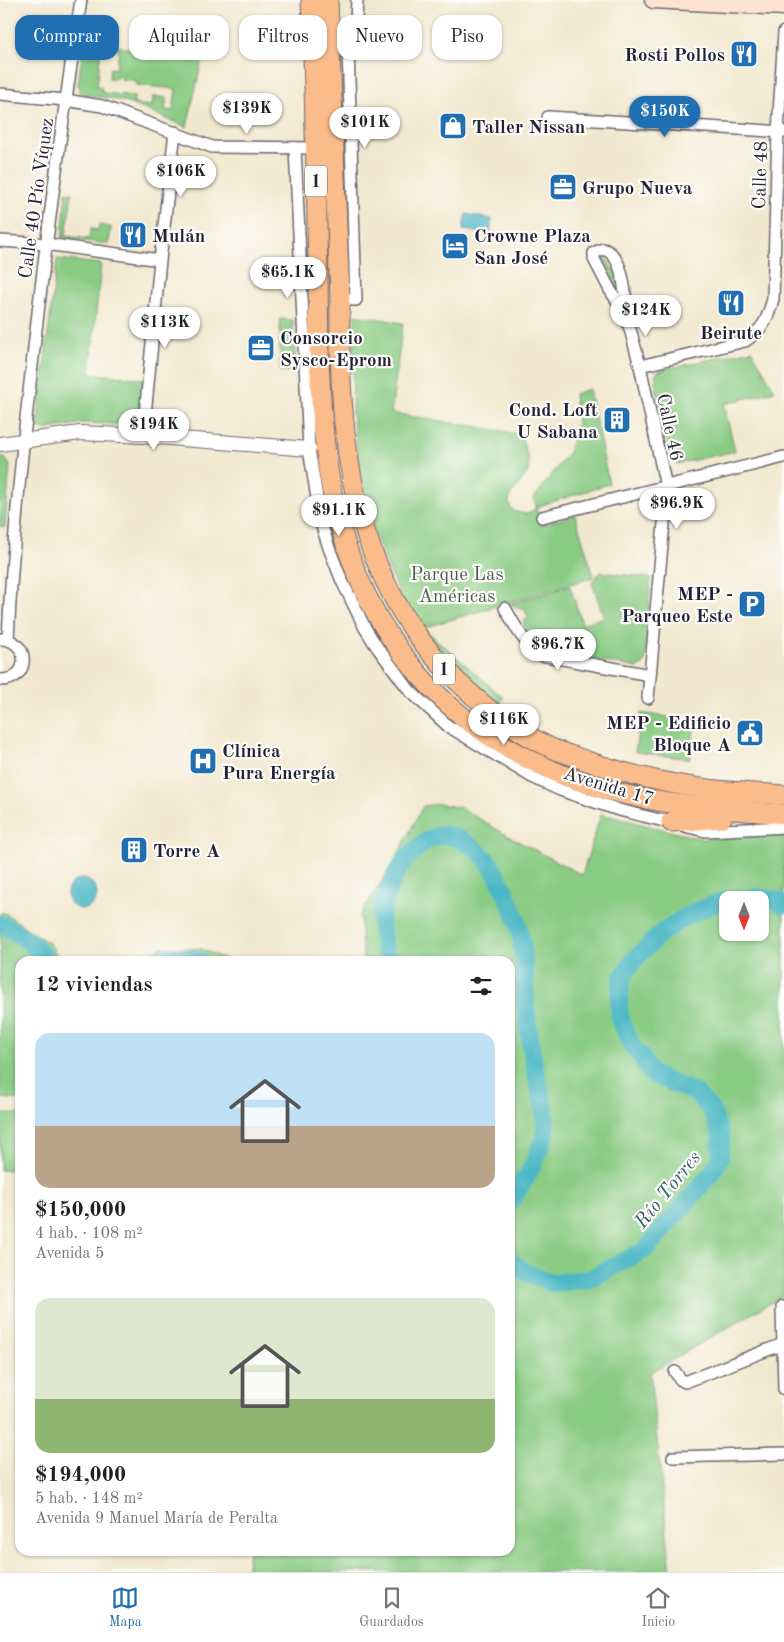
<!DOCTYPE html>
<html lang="es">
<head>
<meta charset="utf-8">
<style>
  body { margin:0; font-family:"Old Standard TT",serif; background:#f2f2f2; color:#202124; height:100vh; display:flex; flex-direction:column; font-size:19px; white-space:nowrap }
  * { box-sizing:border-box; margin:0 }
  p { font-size:16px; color:#757577 }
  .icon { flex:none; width:28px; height:28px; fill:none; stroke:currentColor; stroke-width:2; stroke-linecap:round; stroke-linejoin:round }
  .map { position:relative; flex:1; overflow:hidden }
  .drawer { position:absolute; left:15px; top:956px; width:500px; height:600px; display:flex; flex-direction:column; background:#fff; border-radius:15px; box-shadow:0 1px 4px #0004 }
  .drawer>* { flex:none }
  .top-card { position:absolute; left:15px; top:15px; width:500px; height:45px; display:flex; gap:10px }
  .needle { width:32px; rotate:180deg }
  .controls { position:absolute; left:719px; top:891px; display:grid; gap:10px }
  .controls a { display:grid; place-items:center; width:50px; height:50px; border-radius:10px; background:#fff; box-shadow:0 1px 4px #0004; font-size:25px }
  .price { position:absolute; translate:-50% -42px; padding:0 11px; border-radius:18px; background:#fff; color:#222; font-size:16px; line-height:32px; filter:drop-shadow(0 1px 2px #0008) }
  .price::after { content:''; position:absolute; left:50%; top:30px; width:15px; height:11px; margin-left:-8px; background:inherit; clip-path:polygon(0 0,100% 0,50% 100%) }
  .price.active { background:#1f6fb2; color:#fff }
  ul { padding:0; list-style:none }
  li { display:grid; align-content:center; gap:10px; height:265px; padding:0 20px }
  li span { display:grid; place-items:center; height:155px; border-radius:15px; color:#555 }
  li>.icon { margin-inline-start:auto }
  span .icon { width:90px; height:90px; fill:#fffc; stroke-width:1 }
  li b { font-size:21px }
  h2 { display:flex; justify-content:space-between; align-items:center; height:60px; padding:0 20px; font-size:21px }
  .chip { padding:0 18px; border-radius:15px; background:#fff; box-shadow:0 1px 4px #0004; font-size:18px; line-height:45px }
  .chip.active { background:#1f6fb2; color:#fff }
  .tabs { display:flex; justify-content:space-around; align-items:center; height:70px; border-top:1px solid #e0e0e0; background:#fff; font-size:14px; color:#757577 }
  .tabs a { display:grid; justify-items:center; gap:2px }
  .tabs .active { color:#1f6fb2 }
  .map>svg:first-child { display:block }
  .green { fill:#89cb83; stroke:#56765f; fill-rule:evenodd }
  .water { fill:#4ab7c4; stroke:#366c80 }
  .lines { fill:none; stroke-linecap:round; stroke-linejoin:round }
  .river { stroke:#4ab7c4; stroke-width:18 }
  .minor-casing { stroke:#6b676f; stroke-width:14 }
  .tertiary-casing { stroke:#6b676f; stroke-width:16 }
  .secondary-casing { stroke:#6b676f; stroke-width:19 }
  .trunk-casing { stroke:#6b676f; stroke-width:21 }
  .minor { stroke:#fff; stroke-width:11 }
  .tertiary { stroke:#fff; stroke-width:14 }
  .secondary { stroke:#fde4d1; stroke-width:16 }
  .trunk { stroke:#fabc8b; stroke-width:19 }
  .labels { text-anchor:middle; stroke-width:4.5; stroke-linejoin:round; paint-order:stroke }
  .shield { fill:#fdfcf7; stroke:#646373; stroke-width:1 }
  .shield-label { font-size:18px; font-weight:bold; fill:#22223b }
  .poi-label { font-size:19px; font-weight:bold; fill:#22223b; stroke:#fdfcf7; text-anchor:start }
  .street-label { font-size:19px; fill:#22223b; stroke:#fdfcf7 }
  .park-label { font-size:19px; fill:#465d54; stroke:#fdfcf7 }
  .water-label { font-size:20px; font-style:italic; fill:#325e72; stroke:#fdfcf7 }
</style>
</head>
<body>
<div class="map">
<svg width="784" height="1572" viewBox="0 0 784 1572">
  <rect width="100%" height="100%" fill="#fdfcf7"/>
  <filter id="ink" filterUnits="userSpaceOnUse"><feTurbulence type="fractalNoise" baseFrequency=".02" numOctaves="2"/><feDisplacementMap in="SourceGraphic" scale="10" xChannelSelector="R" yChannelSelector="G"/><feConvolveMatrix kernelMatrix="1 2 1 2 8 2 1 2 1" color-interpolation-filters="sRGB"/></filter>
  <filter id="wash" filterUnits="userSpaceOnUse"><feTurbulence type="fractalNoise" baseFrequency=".0096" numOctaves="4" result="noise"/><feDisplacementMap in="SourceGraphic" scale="20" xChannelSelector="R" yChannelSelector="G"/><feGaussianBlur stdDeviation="1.12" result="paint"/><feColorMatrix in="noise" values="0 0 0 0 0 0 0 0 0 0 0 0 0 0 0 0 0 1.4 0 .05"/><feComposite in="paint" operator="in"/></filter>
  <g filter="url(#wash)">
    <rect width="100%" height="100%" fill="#f2e8cf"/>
    <!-- green -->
    <g class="green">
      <path d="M84,41L202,60L187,127C164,118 141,107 118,100C109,98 86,96 80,92L78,84ZM101,47L119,49L116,69L110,68L109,78L116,79V75H121V79L137,81L136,85L176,89L173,111L165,110L167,98L153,96L152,106L134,104V96L103,93L101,87H97Z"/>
      <path d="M66,192L72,193L66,236L89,239L91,229L98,230L99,225L111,227L109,244L62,238Z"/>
      <path d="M604,254L623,288L621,293H618L598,256Z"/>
      <path d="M57,259L101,264L90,373L144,379L140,419L133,425L82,423L43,430L37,427Z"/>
      <path d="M355,315L403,323L391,413L509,432L518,435L522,439L529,462L528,472L510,496L509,504L513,511L526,514L534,510L536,507L534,498L569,452L577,423L574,394L589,389L609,484L536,507L541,525L575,515L594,577L423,628L503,697L497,711L420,631L397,589L370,522L362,485L352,414Z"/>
      <path d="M280,319L293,320L296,371H280Z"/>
      <path d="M752,350L775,391L724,404L735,451L677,464L670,455L655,383L656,374L658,371Z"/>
      <path d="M0,457H4L10,465L5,527H0Z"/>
      <path d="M600,572L651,578L645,662L644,664L638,668L559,653L541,648L528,635L524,627V621L528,617L524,608L520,609L510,604L570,586L582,624L604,617L592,583Z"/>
      <path d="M641,713L695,721L690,759L635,752Z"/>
      <path d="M439,804L462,808L503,833L582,875L601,814L702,839L784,835V907L778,911L784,916V1295L650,1373L671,1572H246L249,1551H510V961H363L360,915L394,862L423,806ZM728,900H760V932H728Z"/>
      <path d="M0,913H5L51,945L60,961H20V1100L0,1098Z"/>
      <path d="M162,947L201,949L230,961H135Z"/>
      <rect x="0" y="1114" width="20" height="56"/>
    </g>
    <!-- water -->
    <g class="water">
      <path d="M466,214L492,219L490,234L463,230Z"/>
      <circle cx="82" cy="894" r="15"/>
    </g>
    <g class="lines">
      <!-- river -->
      <g class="river">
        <path d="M731,900C746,898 772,894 784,905"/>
        <path d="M0,924C17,933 33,942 45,958L44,961"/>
        <path d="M160,961L165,957L188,958L199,961"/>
        <path d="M387,961C385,948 381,933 381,920C381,908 390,884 396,873C402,862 424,839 437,836C454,832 473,846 484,857C495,867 512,906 517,921C525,947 524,976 526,1004C528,1030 532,1057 538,1082C541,1098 548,1115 545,1131C540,1157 525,1180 510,1202"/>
        <path d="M510,1261L527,1273L552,1283L589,1279L645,1250L713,1172L720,1158L721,1135L712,1111L696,1093L651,1074L641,1056L632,1046L620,1020L619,998L622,978L634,960L661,933L688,915L719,902L728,900"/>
      </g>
    </g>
  </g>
  <g filter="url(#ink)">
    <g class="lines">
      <defs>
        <g id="minor">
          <path d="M0,94L65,100L102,106L212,147L316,148"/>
          <path d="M548,117L784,132"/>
          <path d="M295,148L309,449L321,523L329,548L342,581L365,628L377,647L410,691L448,726L532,777L560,790L619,810L705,831L784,827"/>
          <path d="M0,241L46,244L160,260"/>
          <path d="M603,249C624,254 626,297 626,314L610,290L594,259V253Z"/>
          <path d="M340,299L356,300L348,48L349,38L356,21L357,0"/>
          <path d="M626,314L640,366L666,487V501L648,698"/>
          <path d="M640,366L745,341C764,329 767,320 773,299L778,132L784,32"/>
          <path d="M143,436L160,260L175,132"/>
          <path d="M542,517L784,457"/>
          <path d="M505,608C517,629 521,640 541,655L650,675"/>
          <path d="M8,639C12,554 20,468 30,383C44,255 61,127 81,0"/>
          <path d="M0,680C31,681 31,639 0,639"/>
          <path d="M782,1307L784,1389"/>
          <path d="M675,1372L680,1379L685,1382L783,1344"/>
          <path d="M673,1457L784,1454"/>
        </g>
        <path id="tertiary" d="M0,444L80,433L143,436L309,449"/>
        <path id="secondary" d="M653,0L784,7"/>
        <g id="trunk">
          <path d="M311,0C315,90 316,180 318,271C319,346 318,423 333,497C363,636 447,734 582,782C647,805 717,809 784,814"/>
          <path d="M328,0L340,299C338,440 350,578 457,681C485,708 515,731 551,748C562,753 575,756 587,761C626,774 666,784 707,789C732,792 758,793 784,795"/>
          <path d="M671,822L722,818"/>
        </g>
      </defs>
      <!-- minor casing -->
      <use href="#minor" class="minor-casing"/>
      <!-- tertiary casing -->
      <use href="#tertiary" class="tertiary-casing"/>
      <!-- secondary casing -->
      <use href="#secondary" class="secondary-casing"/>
      <!-- trunk casing -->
      <use href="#trunk" class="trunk-casing"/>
      <!-- minor -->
      <use href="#minor" class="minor"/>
      <!-- tertiary -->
      <use href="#tertiary" class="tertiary"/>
      <!-- secondary -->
      <use href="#secondary" class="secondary"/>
      <!-- trunk -->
      <use href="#trunk" class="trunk"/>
    </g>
  </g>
  <!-- icons -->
  <defs>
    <symbol id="restaurant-square" viewBox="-11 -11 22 22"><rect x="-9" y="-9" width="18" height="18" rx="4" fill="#1f6fb2" stroke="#fdfcf7"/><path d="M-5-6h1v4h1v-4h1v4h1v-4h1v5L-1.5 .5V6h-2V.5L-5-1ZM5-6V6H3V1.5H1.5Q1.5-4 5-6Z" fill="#fff"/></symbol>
    <symbol id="shop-square" viewBox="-11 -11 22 22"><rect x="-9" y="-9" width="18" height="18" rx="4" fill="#1f6fb2" stroke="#fdfcf7"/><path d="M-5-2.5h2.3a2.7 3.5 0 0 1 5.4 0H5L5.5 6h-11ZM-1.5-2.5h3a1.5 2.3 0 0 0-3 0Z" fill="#fff"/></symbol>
    <symbol id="office-square" viewBox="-11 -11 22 22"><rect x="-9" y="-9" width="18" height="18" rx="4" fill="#1f6fb2" stroke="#fdfcf7"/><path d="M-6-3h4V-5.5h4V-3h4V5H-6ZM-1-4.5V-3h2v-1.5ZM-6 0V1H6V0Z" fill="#fff"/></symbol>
    <symbol id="hotel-square" viewBox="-11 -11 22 22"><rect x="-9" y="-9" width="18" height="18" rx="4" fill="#1f6fb2" stroke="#fdfcf7"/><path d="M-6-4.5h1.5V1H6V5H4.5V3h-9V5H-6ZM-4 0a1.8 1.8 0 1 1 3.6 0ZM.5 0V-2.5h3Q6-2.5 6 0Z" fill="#fff"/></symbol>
    <symbol id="building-square" viewBox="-11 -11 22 22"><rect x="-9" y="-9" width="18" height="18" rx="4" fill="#1f6fb2" stroke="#fdfcf7"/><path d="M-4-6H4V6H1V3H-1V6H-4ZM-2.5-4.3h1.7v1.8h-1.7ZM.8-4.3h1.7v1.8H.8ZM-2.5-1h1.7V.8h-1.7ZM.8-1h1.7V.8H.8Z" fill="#fff"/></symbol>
    <symbol id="parking-square" viewBox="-11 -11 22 22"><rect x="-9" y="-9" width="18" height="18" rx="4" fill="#1f6fb2" stroke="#fdfcf7"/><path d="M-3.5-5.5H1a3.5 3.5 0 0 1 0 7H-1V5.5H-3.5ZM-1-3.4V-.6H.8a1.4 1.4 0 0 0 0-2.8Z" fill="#fff"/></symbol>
    <symbol id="civic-square" viewBox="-11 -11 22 22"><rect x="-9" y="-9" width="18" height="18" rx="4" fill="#1f6fb2" stroke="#fdfcf7"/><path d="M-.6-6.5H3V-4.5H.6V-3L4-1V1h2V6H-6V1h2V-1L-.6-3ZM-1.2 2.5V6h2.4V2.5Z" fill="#fff"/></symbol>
    <symbol id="hospital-square" viewBox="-11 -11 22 22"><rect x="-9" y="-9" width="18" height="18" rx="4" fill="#1f6fb2" stroke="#fdfcf7"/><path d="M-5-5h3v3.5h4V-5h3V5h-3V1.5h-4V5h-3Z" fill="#fff"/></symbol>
  </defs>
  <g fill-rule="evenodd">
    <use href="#restaurant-square" x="728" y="38" width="32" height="32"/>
    <use href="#shop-square" x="437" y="110" width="32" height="32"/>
    <use href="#office-square" x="547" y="171" width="32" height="32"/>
    <use href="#restaurant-square" x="117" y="219" width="32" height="32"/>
    <use href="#hotel-square" x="439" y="230" width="32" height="32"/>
    <use href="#restaurant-square" x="715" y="287" width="32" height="32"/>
    <use href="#office-square" x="245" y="332" width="32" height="32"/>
    <use href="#building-square" x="601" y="404" width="32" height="32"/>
    <use href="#parking-square" x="736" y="588" width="32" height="32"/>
    <use href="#civic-square" x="734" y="717" width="32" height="32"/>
    <use href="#hospital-square" x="187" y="745" width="32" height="32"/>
    <use href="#building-square" x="118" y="834" width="32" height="32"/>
  </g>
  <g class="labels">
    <!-- shield labels -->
    <g class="shield">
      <rect x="305" y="165.5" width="22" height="31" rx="4"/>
      <rect x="433" y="653.5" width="22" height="31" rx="4"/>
    </g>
    <g class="shield-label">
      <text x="316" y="187">1</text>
      <text x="444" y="675">1</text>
    </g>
    <!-- poi labels -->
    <g class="poi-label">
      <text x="725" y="61" text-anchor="end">Rosti Pollos</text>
      <text x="472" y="133">Taller Nissan</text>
      <text x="582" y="194">Grupo Nueva</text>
      <text x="152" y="242">Mulán</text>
      <text x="474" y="242">Crowne Plaza<tspan x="474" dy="22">San José</tspan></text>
      <text x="731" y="339" text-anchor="middle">Beirute</text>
      <text x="280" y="344">Consorcio<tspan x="280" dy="22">Sysco-Eprom</tspan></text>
      <text x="598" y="416" text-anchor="end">Cond. Loft<tspan x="598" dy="22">U Sabana</tspan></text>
      <text x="733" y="600" text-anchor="end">MEP -<tspan x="733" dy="22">Parqueo Este</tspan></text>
      <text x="731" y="729" text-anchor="end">MEP - Edificio<tspan x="731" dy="22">Bloque A</tspan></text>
      <text x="222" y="757">Clínica<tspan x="222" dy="22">Pura Energía</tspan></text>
      <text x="153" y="857">Torre A</text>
    </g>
    <!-- street labels -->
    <g class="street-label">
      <text transform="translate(759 175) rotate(-88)" y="7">Calle 48</text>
      <text transform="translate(35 198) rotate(-82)" y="7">Calle 40 Pío Víquez</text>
      <text transform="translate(671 427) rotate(78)" y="7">Calle 46</text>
      <text transform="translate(609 785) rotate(17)" y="7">Avenida 17</text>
    </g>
    <!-- park labels -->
    <g class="park-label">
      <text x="457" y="580">Parque Las<tspan x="457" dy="22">Américas</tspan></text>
    </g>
    <!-- water labels -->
    <g class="water-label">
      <text transform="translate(667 1189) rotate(-51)" y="7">Río Torres</text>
    </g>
  </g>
</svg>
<div class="controls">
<a><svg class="needle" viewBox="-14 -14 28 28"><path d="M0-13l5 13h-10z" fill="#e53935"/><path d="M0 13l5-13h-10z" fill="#757577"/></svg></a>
</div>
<b class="price" style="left:247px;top:135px">$139K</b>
<b class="price active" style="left:665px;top:138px">$150K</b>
<b class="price" style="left:365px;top:149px">$101K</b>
<b class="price" style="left:181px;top:198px">$106K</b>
<b class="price" style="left:288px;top:299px">$65.1K</b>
<b class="price" style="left:646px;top:337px">$124K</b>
<b class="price" style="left:165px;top:349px">$113K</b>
<b class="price" style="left:154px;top:451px">$194K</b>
<b class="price" style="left:677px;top:530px">$96.9K</b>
<b class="price" style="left:339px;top:537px">$91.1K</b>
<b class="price" style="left:558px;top:671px">$96.7K</b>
<b class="price" style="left:504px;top:746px">$116K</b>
<div class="top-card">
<a class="chip active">Comprar</a>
<a class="chip">Alquilar</a>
<a class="chip">Filtros</a>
<a class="chip">Nuevo</a>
<a class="chip">Piso</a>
</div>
<section class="drawer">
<h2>12 viviendas<svg class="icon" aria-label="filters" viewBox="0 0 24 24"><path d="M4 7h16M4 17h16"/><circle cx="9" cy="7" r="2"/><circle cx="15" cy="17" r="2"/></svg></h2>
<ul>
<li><span style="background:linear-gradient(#bfe0f5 60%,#b9a48a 0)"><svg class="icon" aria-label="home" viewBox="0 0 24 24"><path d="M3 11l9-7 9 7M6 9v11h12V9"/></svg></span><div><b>$150,000</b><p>4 hab. · 108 m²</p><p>Avenida 5</p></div></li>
<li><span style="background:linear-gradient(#dfe7d0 65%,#8fb573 0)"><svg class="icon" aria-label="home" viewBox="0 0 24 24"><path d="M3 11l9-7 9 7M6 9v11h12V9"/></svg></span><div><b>$194,000</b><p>5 hab. · 148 m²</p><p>Avenida 9 Manuel María de Peralta</p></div></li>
</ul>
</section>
</div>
<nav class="tabs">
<a class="active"><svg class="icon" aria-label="map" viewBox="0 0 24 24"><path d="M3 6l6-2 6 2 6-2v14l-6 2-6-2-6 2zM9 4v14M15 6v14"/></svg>Mapa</a>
<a><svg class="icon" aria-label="saved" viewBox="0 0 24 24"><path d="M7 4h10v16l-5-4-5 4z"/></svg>Guardados</a>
<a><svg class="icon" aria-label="home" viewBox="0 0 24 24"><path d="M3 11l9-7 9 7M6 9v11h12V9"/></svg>Inicio</a>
</nav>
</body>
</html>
